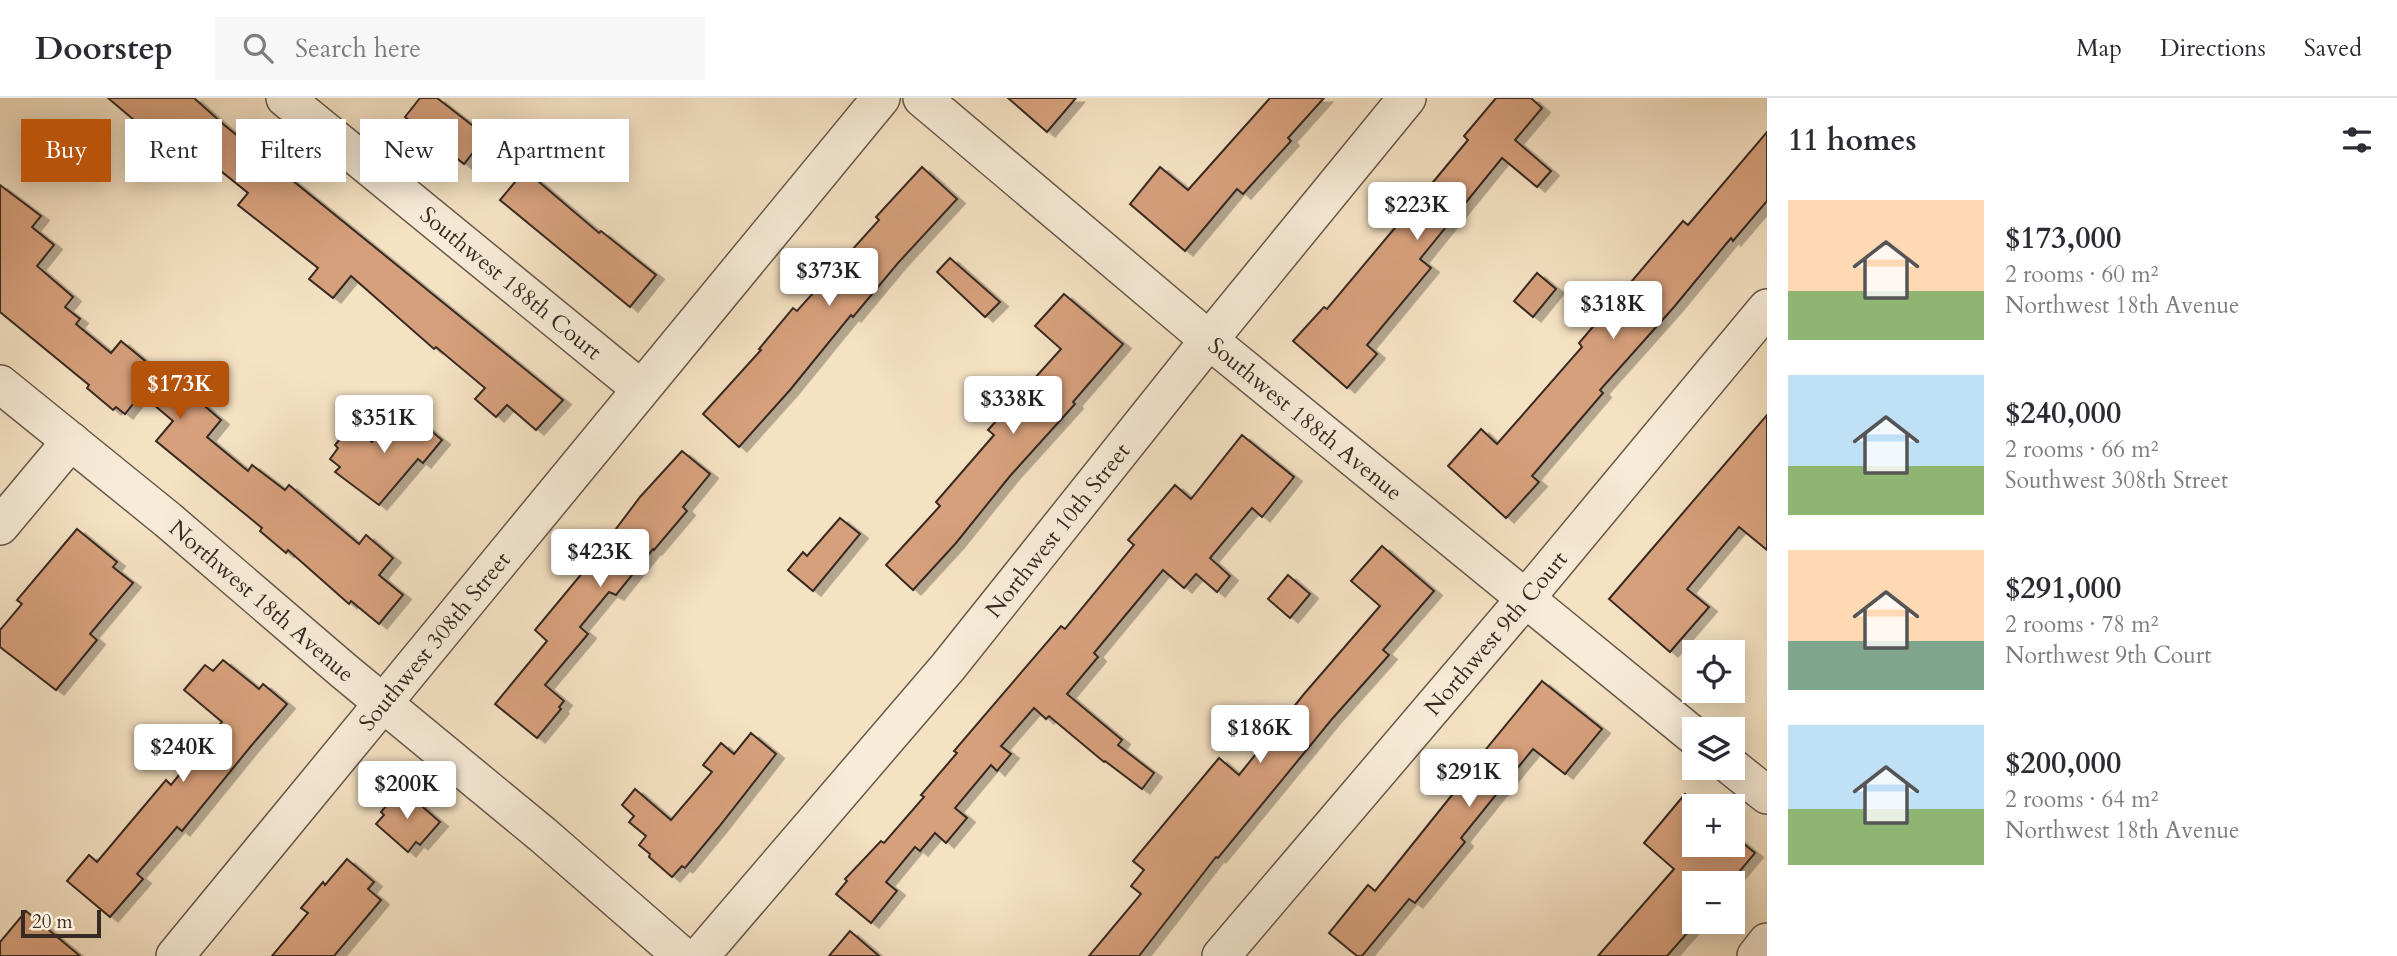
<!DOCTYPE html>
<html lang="en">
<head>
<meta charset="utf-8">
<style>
  body { margin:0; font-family:Cardo,serif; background:#f7f7f7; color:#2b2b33; height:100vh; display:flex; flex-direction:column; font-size:26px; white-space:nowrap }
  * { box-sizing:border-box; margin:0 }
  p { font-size:23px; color:#7c7c81 }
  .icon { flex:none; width:38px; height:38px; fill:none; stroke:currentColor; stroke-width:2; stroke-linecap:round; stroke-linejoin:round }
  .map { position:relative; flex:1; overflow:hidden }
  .sheet { display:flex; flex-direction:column; background:#fff; width:630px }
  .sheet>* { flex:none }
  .banner { position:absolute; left:21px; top:21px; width:665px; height:63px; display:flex; gap:14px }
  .tools { position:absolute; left:1682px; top:542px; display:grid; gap:14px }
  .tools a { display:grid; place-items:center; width:63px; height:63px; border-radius:0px; background:#fff; box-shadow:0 4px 18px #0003; font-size:35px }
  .scale { position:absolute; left:21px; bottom:18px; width:80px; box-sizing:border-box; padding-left:7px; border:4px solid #372a23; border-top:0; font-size:19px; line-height:24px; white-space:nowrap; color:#372a23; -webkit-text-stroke:5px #f8ecd8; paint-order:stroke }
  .price { position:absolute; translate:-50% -60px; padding:0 16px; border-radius:7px; background:#fff; color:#222; font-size:23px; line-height:46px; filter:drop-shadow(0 2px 4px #0008) }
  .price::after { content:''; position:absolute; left:50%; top:42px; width:21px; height:16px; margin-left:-10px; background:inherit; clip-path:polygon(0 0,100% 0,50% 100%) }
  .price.current { background:#b45309; color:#fff }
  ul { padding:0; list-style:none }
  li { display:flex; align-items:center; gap:21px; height:175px; padding:0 21px }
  li span { display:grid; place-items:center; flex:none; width:196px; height:140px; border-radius:0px; color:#555 }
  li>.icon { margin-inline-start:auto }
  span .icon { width:84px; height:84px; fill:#fffc; stroke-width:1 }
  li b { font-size:30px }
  h2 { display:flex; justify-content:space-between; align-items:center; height:84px; padding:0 21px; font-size:30px }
  .pill { padding:0 24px; border-radius:0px; background:#fff; box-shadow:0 4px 18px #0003; font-size:24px; line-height:63px }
  .pill.current { background:#b45309; color:#fff }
  header { display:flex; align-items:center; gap:42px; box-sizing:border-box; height:98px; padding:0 35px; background:#fff; border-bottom:2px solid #e1e1e2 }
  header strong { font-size:33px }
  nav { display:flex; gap:38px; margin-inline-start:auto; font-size:24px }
  .search { width:490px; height:63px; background:#f7f7f7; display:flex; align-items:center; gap:18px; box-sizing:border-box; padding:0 24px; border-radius:0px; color:#7c7c81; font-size:26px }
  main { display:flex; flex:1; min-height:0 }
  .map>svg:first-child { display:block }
  .building { fill:#d7a07c; stroke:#372a23; stroke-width:2; filter:url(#shadow) }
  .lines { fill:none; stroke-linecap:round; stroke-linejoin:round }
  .minor-casing { stroke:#66584b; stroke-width:40 }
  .minor { stroke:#f8ecd8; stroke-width:37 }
  .labels { text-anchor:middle; stroke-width:5; stroke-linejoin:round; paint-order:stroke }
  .street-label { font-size:23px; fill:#372a23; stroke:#f8ecd8 }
</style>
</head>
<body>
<header>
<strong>Doorstep</strong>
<div class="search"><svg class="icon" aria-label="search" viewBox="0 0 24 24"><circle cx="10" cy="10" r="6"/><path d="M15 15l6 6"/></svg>Search here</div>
<nav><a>Map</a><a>Directions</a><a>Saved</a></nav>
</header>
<main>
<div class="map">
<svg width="1767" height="858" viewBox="0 0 1767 858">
  <defs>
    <filter id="shadow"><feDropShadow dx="8" dy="4.5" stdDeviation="0" flood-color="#0004"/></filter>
  </defs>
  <rect width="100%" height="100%" fill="#f5e2c3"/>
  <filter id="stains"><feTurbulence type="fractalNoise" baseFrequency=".00286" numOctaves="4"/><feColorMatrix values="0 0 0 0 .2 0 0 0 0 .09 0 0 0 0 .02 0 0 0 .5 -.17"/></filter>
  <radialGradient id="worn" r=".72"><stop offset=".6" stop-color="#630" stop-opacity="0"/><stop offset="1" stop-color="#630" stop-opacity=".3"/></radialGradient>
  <!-- building -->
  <g class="building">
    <path d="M108,0H194L223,26L563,302L536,332L507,307L496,319L475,301L485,290L436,249L434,251L351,178L333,200L309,181L318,170L238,107L248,95L170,32L160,44Z"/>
    <path d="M420,0H437L486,38L464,66L405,19Z"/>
    <path d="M1008,0H1076L1047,34Z"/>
    <path d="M1270,0H1324L1288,40L1291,43L1243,96L1237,91L1185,153L1130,106L1160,69L1188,92Z"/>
    <path d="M1496,0H1531L1542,10L1515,42L1551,73L1537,89L1502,60L1420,161L1431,170L1367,247L1377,256L1347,290L1293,243L1324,209L1327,211L1409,113L1468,42L1464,38Z"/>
    <path d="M1767,34V103L1733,143L1731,140L1674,209L1600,292L1603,295L1532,378L1539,384L1506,420L1448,368L1481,331L1497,346L1582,249L1579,245L1683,123L1688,127Z"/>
    <path d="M922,69L957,101L898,165L853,219L851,217L790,292L739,349L703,316L761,252L759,251L793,210L797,213L879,122L876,119Z"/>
    <path d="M525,72L599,135L601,133L656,177L630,209L500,102Z"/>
    <path d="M0,87L41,118L32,129L54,147L37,168L73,199L65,209L80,221L76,226L111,255L121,243L173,286L179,280L195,293L192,297L221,322L207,339L248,373L252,367L285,392L289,387L359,446L366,437L393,460L379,477L403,497L379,526L351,503L349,506L288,452L286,455L260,433L262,430L156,343L173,323L141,296L125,316L116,309L113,312L87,290L89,287L0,214Z"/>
    <path d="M950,160L1000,204L985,219L937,174Z"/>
    <path d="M1537,175L1556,191L1533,219L1514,203Z"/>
    <path d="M1064,196L1123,246L1073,304L1075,306L1010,378L956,445L913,492L886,467L940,408L936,404L994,337L988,332L1061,251L1035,228Z"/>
    <path d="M402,308L442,342L423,365L418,361L379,407L335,374L340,369L330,361L338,350L335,347L352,327L372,344Z"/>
    <path d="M1767,317V452L1739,429L1687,491L1709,509L1670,554L1609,501Z"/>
    <path d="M1242,337L1294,379L1262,419L1252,410L1210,460L1230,478L1217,494L1196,476L1184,490L1163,472L1094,555L1098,559L1067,596L1122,642L1118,647L1154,675L1142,691L1105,663L1104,664L1049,618L1046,621L1034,610L1001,648L1011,656L997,673L991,667L955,710L967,720L946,745L935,735L920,753L915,749L886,784L897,793L871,825L836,796L847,783L845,781L881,743L884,745L924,699L921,697L957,655L954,653L1061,528L1065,531L1134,447L1128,442L1175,387L1191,401Z"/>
    <path d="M682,353L710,376L683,409L687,413L654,452L653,451L616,497L609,494L580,529L588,536L545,587L564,603L559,609L561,611L537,640L495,606L547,543L535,532L584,473L578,469L601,440L606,444L640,399Z"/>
    <path d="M840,420L860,436L813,493L788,472L803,454L807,458Z"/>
    <path d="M77,431L117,464L113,469L133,485L90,536L97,542L56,592L0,549V532L22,506L17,502Z"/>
    <path d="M1382,448L1434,493L1383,552L1389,557L1332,621L1218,760L1216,759L1139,858H1089L1141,796L1131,788L1144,772L1133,763L1219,660L1239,677L1304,596L1380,508L1351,483Z"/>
    <path d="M1288,477L1310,496L1290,520L1268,501Z"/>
    <path d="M223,562L259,591L263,586L287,606L251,648L182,733L177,729L137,776L143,781L110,819L67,783L89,757L97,764L166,682L171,687L222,624L184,592L205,567L213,573Z"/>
    <path d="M1542,583L1602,631L1565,676L1533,651L1461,740L1465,744L1415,805L1409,801L1362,858H1357L1329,835L1368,787L1375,793L1452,697L1450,695Z"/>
    <path d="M751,635L776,656L718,730L685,770L682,768L672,779L649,759L650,756L639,747L646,738L629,724L634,718L622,707L635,691L671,722L712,674L703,667L721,645L734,656Z"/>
    <path d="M401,690L440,724L420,747L416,744L408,754L376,726L384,717L381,714Z"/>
    <path d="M1685,696L1700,709H1694V747H1732V736L1755,755L1729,786H1694V824H1697L1667,858H1598L1674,771L1644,745Z"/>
    <path d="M347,761L374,784L368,791L381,802L334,858H272L308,815L301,810L323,784L325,787Z"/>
    <path d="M26,813L80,858H0V844Z"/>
    <path d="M850,833L879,858H829Z"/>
  </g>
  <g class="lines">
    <defs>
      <g id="minor">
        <path id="s1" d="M285,0L641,291"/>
        <path id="s2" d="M922,0L1209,242L1694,638"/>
        <path id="s3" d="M0,286L168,422L344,573L543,737L682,858"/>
        <path d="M0,428L71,343"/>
        <path d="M1732,669L1767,697"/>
        <path id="s4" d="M175,858L881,0"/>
        <path id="s5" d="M700,858L948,569L1209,242L1407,0"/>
        <path id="s6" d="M1221,858L1525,501L1767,210"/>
        <path d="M1756,858L1767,844"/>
      </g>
    </defs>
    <!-- minor casing -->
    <use href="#minor" class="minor-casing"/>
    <!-- minor -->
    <use href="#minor" class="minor"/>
  </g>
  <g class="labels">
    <!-- street labels -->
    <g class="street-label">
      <text dy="8" stroke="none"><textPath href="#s1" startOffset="292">Southwest 188th Court</textPath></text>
      <text dy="8" stroke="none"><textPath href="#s2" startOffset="500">Southwest 188th Avenue</textPath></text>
      <text dy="8" stroke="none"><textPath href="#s5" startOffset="556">Northwest 10th Street</textPath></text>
      <text dy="8" stroke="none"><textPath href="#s3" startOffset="340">Northwest 18th Avenue</textPath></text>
      <text dy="8" stroke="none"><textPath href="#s6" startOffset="424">Northwest 9th Court</textPath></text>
      <text dy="8" stroke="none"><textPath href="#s4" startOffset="408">Southwest 308th Street</textPath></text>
    </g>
  </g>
  <rect width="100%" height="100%" filter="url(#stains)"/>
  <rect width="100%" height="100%" fill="url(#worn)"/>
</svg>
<div class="tools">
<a><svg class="icon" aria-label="locate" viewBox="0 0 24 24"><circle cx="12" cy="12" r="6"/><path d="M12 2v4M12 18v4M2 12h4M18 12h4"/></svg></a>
<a><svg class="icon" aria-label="layers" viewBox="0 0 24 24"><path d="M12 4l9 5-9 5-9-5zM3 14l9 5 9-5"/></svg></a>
<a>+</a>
<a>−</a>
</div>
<div class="scale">20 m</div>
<b class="price" style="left:1417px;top:144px">$223K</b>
<b class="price" style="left:829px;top:210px">$373K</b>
<b class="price" style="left:1613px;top:243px">$318K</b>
<b class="price current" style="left:180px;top:323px">$173K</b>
<b class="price" style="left:1013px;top:338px">$338K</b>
<b class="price" style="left:384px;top:357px">$351K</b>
<b class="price" style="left:600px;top:491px">$423K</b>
<b class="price" style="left:1260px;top:667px">$186K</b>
<b class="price" style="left:183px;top:686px">$240K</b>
<b class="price" style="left:1469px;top:711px">$291K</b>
<b class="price" style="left:407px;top:723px">$200K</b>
<div class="banner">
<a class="pill current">Buy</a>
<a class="pill">Rent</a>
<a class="pill">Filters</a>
<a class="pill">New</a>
<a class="pill">Apartment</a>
</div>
</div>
<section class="sheet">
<h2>11 homes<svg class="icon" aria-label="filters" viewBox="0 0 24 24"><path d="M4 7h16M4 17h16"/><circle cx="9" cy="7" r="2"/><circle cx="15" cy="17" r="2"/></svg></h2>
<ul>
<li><span style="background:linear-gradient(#ffd9b3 65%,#8fb573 0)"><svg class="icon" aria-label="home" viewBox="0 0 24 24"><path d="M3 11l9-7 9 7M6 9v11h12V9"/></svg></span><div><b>$173,000</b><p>2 rooms · 60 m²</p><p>Northwest 18th Avenue</p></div></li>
<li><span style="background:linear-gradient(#bfe0f5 65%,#8fb573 0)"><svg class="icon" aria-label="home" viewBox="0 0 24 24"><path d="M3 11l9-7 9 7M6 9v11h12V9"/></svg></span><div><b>$240,000</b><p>2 rooms · 66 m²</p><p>Southwest 308th Street</p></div></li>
<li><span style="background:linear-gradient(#ffd9b3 65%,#7fa58c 0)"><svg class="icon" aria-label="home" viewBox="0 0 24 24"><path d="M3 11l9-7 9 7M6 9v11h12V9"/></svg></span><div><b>$291,000</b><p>2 rooms · 78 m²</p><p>Northwest 9th Court</p></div></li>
<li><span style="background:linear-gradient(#bfe0f5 60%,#8fb573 0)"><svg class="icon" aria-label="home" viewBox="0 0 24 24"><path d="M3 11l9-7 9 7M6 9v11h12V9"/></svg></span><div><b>$200,000</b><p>2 rooms · 64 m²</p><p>Northwest 18th Avenue</p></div></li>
</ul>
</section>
</main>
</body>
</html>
